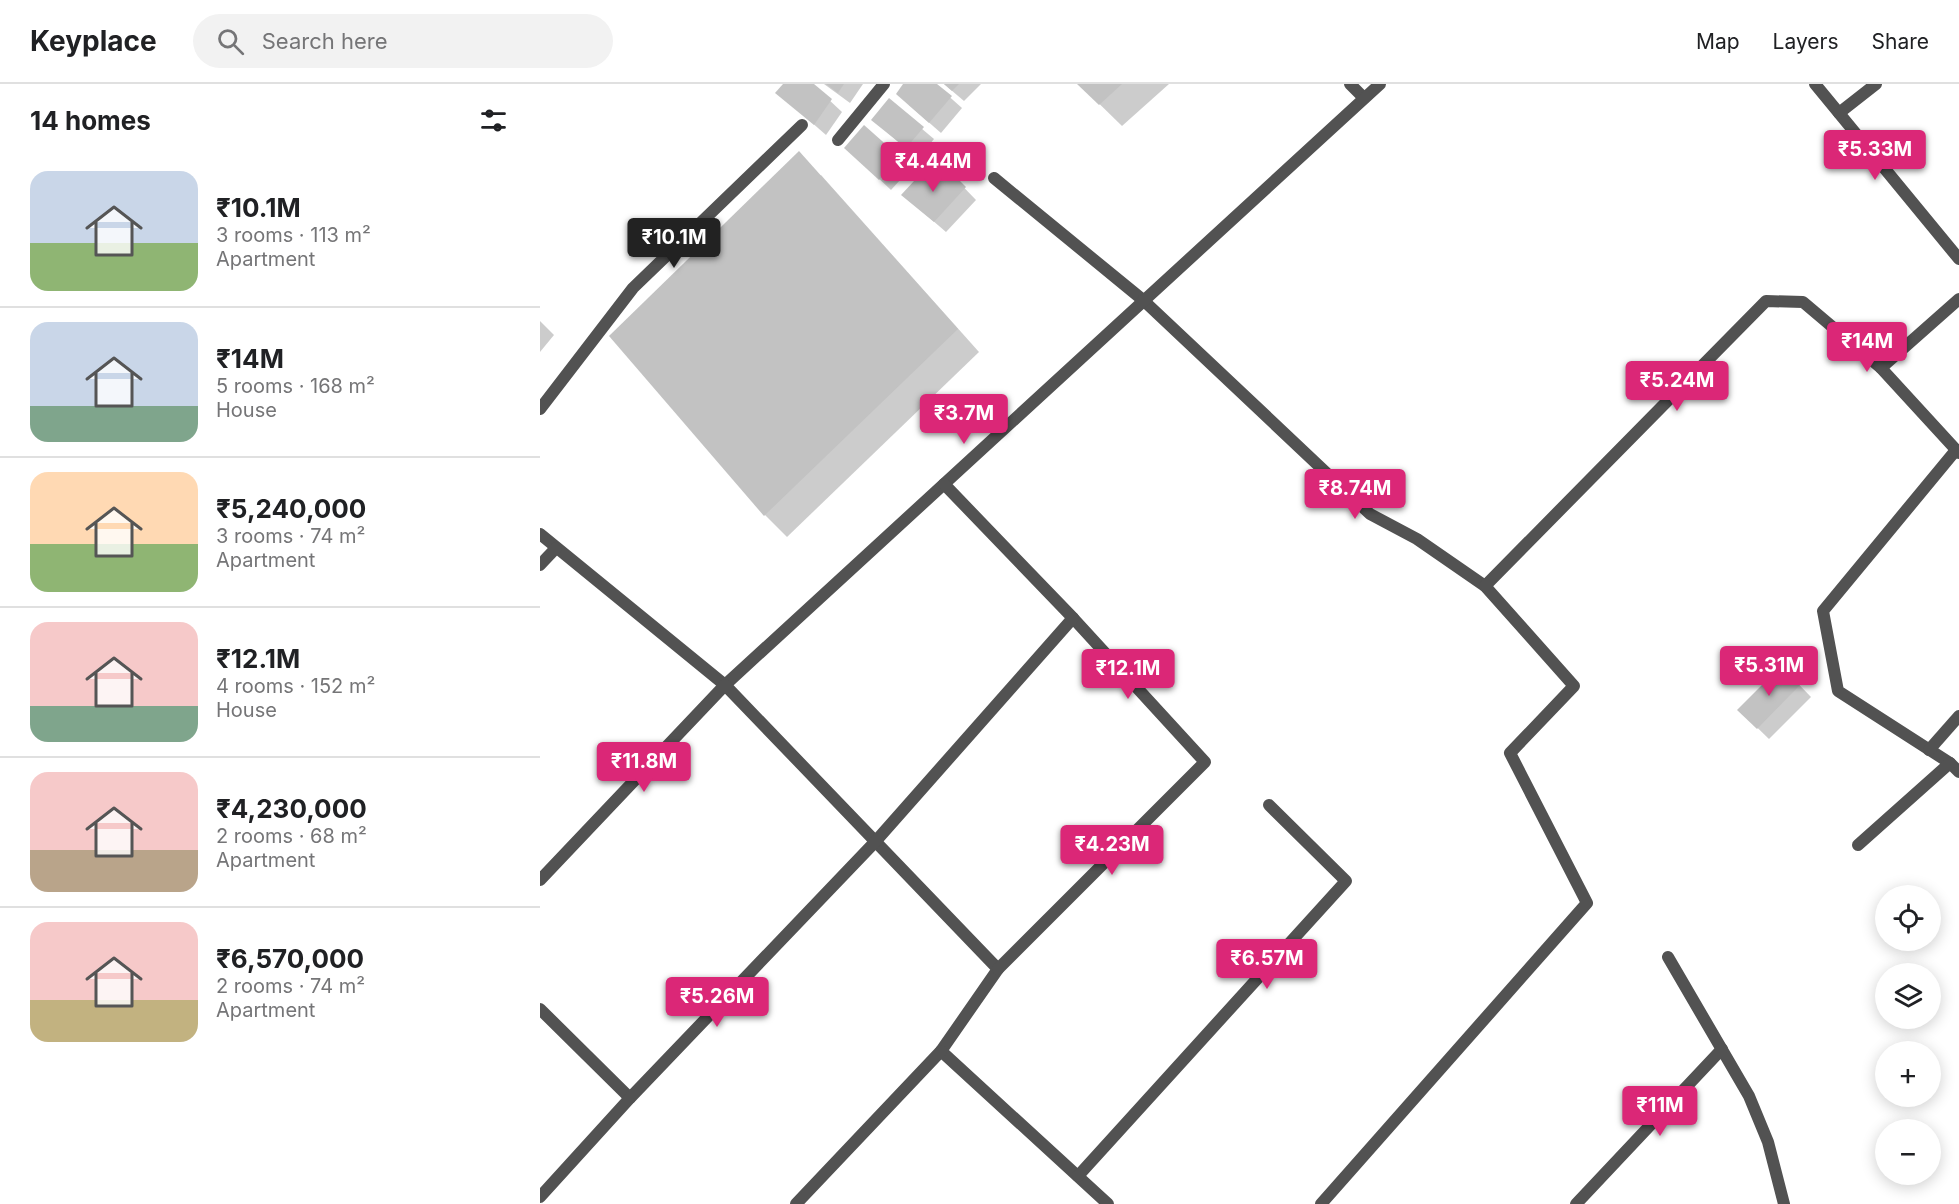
<!DOCTYPE html>
<html lang="en">
<head>
<meta charset="utf-8">
<style>
  body { margin:0; font-family:Inter,sans-serif; background:#f2f2f2; color:#202124; height:100vh; display:flex; flex-direction:column; font-size:22px; white-space:nowrap }
  * { box-sizing:border-box; margin:0 }
  p { font-size:20px; color:#757577 }
  .icon { flex:none; width:33px; height:33px; fill:none; stroke:currentColor; stroke-width:2; stroke-linecap:round; stroke-linejoin:round }
  .map { position:relative; flex:1; overflow:hidden }
  .drawer { display:flex; flex-direction:column; background:#fff; width:540px }
  .drawer>* { flex:none }
  .fabs { position:absolute; left:1335px; top:801px; display:grid; gap:12px }
  .fabs a { display:grid; place-items:center; width:66px; height:66px; border-radius:50%; background:#fff; box-shadow:0 3px 15px #0003; font-size:30px }
  .price { position:absolute; translate:-50% -51px; padding:0 14px; border-radius:6px; background:#db2777; color:#fff; font-size:20px; line-height:39px; filter:drop-shadow(0 2px 3px #0008) }
  .price::after { content:''; position:absolute; left:50%; top:36px; width:18px; height:14px; margin-left:-9px; background:inherit; clip-path:polygon(0 0,100% 0,50% 100%) }
  .price.current { background:#222; color:#fff }
  ul { padding:0; list-style:none }
  li { display:flex; align-items:center; gap:18px; height:150px; padding:0 30px }
  li+li { border-top:2px solid #e0e0e0 }
  li span { display:grid; place-items:center; flex:none; width:168px; height:120px; border-radius:18px; color:#555 }
  li>.icon { margin-inline-start:auto }
  span .icon { width:72px; height:72px; fill:#fffc; stroke-width:1 }
  li b { font-size:26px }
  h2 { display:flex; justify-content:space-between; align-items:center; height:72px; padding:0 30px; font-size:26px }
  header { display:flex; align-items:center; gap:36px; box-sizing:border-box; height:84px; padding:0 30px; background:#fff; border-bottom:2px solid #e0e0e0 }
  header strong { font-size:28px }
  nav { display:flex; gap:33px; margin-inline-start:auto; font-size:21px }
  .search { width:420px; height:54px; background:#f2f2f2; display:flex; align-items:center; gap:15px; box-sizing:border-box; padding:0 21px; border-radius:33px; color:#757577; font-size:22px }
  main { display:flex; flex:1; min-height:0 }
  .map>svg:first-child { display:block }
  .shadow { fill:#0003 }
  .building { fill:#c2c2c2 }
  .lines { fill:none; stroke-linecap:round; stroke-linejoin:round }
  .service { stroke:#525252; stroke-width:12 }
  .minor { stroke:#525252; stroke-width:12 }
</style>
</head>
<body>
<header>
<strong>Keyplace</strong>
<div class="search"><svg class="icon" aria-label="search" viewBox="0 0 24 24"><circle cx="10" cy="10" r="6"/><path d="M15 15l6 6"/></svg>Search here</div>
<nav><a>Map</a><a>Layers</a><a>Share</a></nav>
</header>
<main>
<section class="drawer">
<h2>14 homes<svg class="icon" aria-label="filters" viewBox="0 0 24 24"><path d="M4 7h16M4 17h16"/><circle cx="9" cy="7" r="2"/><circle cx="15" cy="17" r="2"/></svg></h2>
<ul>
<li><span style="background:linear-gradient(#c9d6e8 60%,#8fb573 0)"><svg class="icon" aria-label="home" viewBox="0 0 24 24"><path d="M3 11l9-7 9 7M6 9v11h12V9"/></svg></span><div><b>₹10.1M</b><p>3 rooms · 113 m²</p><p>Apartment</p></div></li>
<li><span style="background:linear-gradient(#c9d6e8 70%,#7fa58c 0)"><svg class="icon" aria-label="home" viewBox="0 0 24 24"><path d="M3 11l9-7 9 7M6 9v11h12V9"/></svg></span><div><b>₹14M</b><p>5 rooms · 168 m²</p><p>House</p></div></li>
<li><span style="background:linear-gradient(#ffd9b3 60%,#8fb573 0)"><svg class="icon" aria-label="home" viewBox="0 0 24 24"><path d="M3 11l9-7 9 7M6 9v11h12V9"/></svg></span><div><b>₹5,240,000</b><p>3 rooms · 74 m²</p><p>Apartment</p></div></li>
<li><span style="background:linear-gradient(#f6c9c9 70%,#7fa58c 0)"><svg class="icon" aria-label="home" viewBox="0 0 24 24"><path d="M3 11l9-7 9 7M6 9v11h12V9"/></svg></span><div><b>₹12.1M</b><p>4 rooms · 152 m²</p><p>House</p></div></li>
<li><span style="background:linear-gradient(#f6c9c9 65%,#b9a48a 0)"><svg class="icon" aria-label="home" viewBox="0 0 24 24"><path d="M3 11l9-7 9 7M6 9v11h12V9"/></svg></span><div><b>₹4,230,000</b><p>2 rooms · 68 m²</p><p>Apartment</p></div></li>
<li><span style="background:linear-gradient(#f6c9c9 65%,#c2b280 0)"><svg class="icon" aria-label="home" viewBox="0 0 24 24"><path d="M3 11l9-7 9 7M6 9v11h12V9"/></svg></span><div><b>₹6,570,000</b><p>2 rooms · 74 m²</p><p>Apartment</p></div></li>
</ul>
</section>
<div class="map">
<svg width="1419" height="1120" viewBox="0 0 1419 1120">
  <rect width="100%" height="100%" fill="#fff"/>
  <!-- shadow -->
  <g class="shadow">
    <path d="M245,0H272L302,28L286,51L238,9Z"/>
    <path d="M284,0H323L310,19Z"/>
    <path d="M365,0H395L422,24L401,49L369,21Z"/>
    <path d="M404,0H441L424,17Z"/>
    <path d="M539,0H629L582,42Z"/>
    <path d="M349,17L394,55L378,75L333,36Z"/>
    <path d="M359,74L370,85L351,106L318,75Z"/>
    <path d="M408,87L436,116L406,148L363,111L376,97L390,101Z"/>
    <path d="M281,91L439,268L247,453L225,431L71,253Z"/>
    <path d="M0,237L14,251L0,268Z"/>
    <path d="M1242,583L1271,613L1229,655L1199,626Z"/>
  </g>
  <!-- building -->
  <g class="building">
    <path d="M243,0H274L292,15L274,41L235,9Z"/>
    <path d="M286,0H304L298,9Z"/>
    <path d="M363,0H397L412,12L389,39L356,10Z"/>
    <path d="M404,0H419L412,7Z"/>
    <path d="M537,0H582L559,21Z"/>
    <path d="M349,14L384,43L366,64L331,36Z"/>
    <path d="M324,41L360,73L339,96L304,64Z"/>
    <path d="M259,67L418,245L224,432L69,252Z"/>
    <path d="M408,85L426,103L394,138L361,111L374,97L369,92L377,86L390,99Z"/>
    <path d="M1242,581L1261,600L1217,645L1197,626Z"/>
  </g>
  <g class="lines">
    <!-- service -->
    <path class="service" d="M454,94L603,216"/>
    <!-- minor -->
    <g class="minor">
      <path d="M810,0L824,14"/>
      <path d="M1275,0L1419,175"/>
      <path d="M1299,29L1336,0"/>
      <path d="M298,56L344,0"/>
      <path d="M1419,215L1341,284L1419,369"/>
      <path d="M603,216L830,430L877,455L945,502L1034,602L970,669L1047,819L781,1120"/>
      <path d="M0,325L93,204L262,41"/>
      <path d="M1416,366L1283,527L1298,607L1410,679L1419,688"/>
      <path d="M0,450L185,601L840,0"/>
      <path d="M0,481L16,464"/>
      <path d="M945,502L1226,217L1263,218L1341,284"/>
      <path d="M1389,666L1419,632"/>
      <path d="M1318,761L1410,679"/>
      <path d="M0,796L185,601L458,885L401,967L568,1120"/>
      <path d="M1128,873L1209,1012L1228,1058L1244,1120"/>
      <path d="M458,885L665,678L533,534"/>
      <path d="M0,925L90,1014"/>
      <path d="M538,1092L806,797L729,721"/>
      <path d="M0,1113L90,1014L335,758L533,534L404,400"/>
      <path d="M256,1120L401,967"/>
      <path d="M1036,1120L1182,965"/>
    </g>
  </g>
</svg>
<div class="fabs">
<a><svg class="icon" aria-label="locate" viewBox="0 0 24 24"><circle cx="12" cy="12" r="6"/><path d="M12 2v4M12 18v4M2 12h4M18 12h4"/></svg></a>
<a><svg class="icon" aria-label="layers" viewBox="0 0 24 24"><path d="M12 4l9 5-9 5-9-5zM3 14l9 5 9-5"/></svg></a>
<a>+</a>
<a>−</a>
</div>
<b class="price" style="left:1335px;top:97px">₹5.33M</b>
<b class="price" style="left:393px;top:109px">₹4.44M</b>
<b class="price current" style="left:134px;top:185px">₹10.1M</b>
<b class="price" style="left:1327px;top:289px">₹14M</b>
<b class="price" style="left:1137px;top:328px">₹5.24M</b>
<b class="price" style="left:424px;top:361px">₹3.7M</b>
<b class="price" style="left:815px;top:436px">₹8.74M</b>
<b class="price" style="left:1229px;top:613px">₹5.31M</b>
<b class="price" style="left:588px;top:616px">₹12.1M</b>
<b class="price" style="left:104px;top:709px">₹11.8M</b>
<b class="price" style="left:572px;top:792px">₹4.23M</b>
<b class="price" style="left:727px;top:906px">₹6.57M</b>
<b class="price" style="left:177px;top:944px">₹5.26M</b>
<b class="price" style="left:1120px;top:1053px">₹11M</b>
</div>
</main>
</body>
</html>
